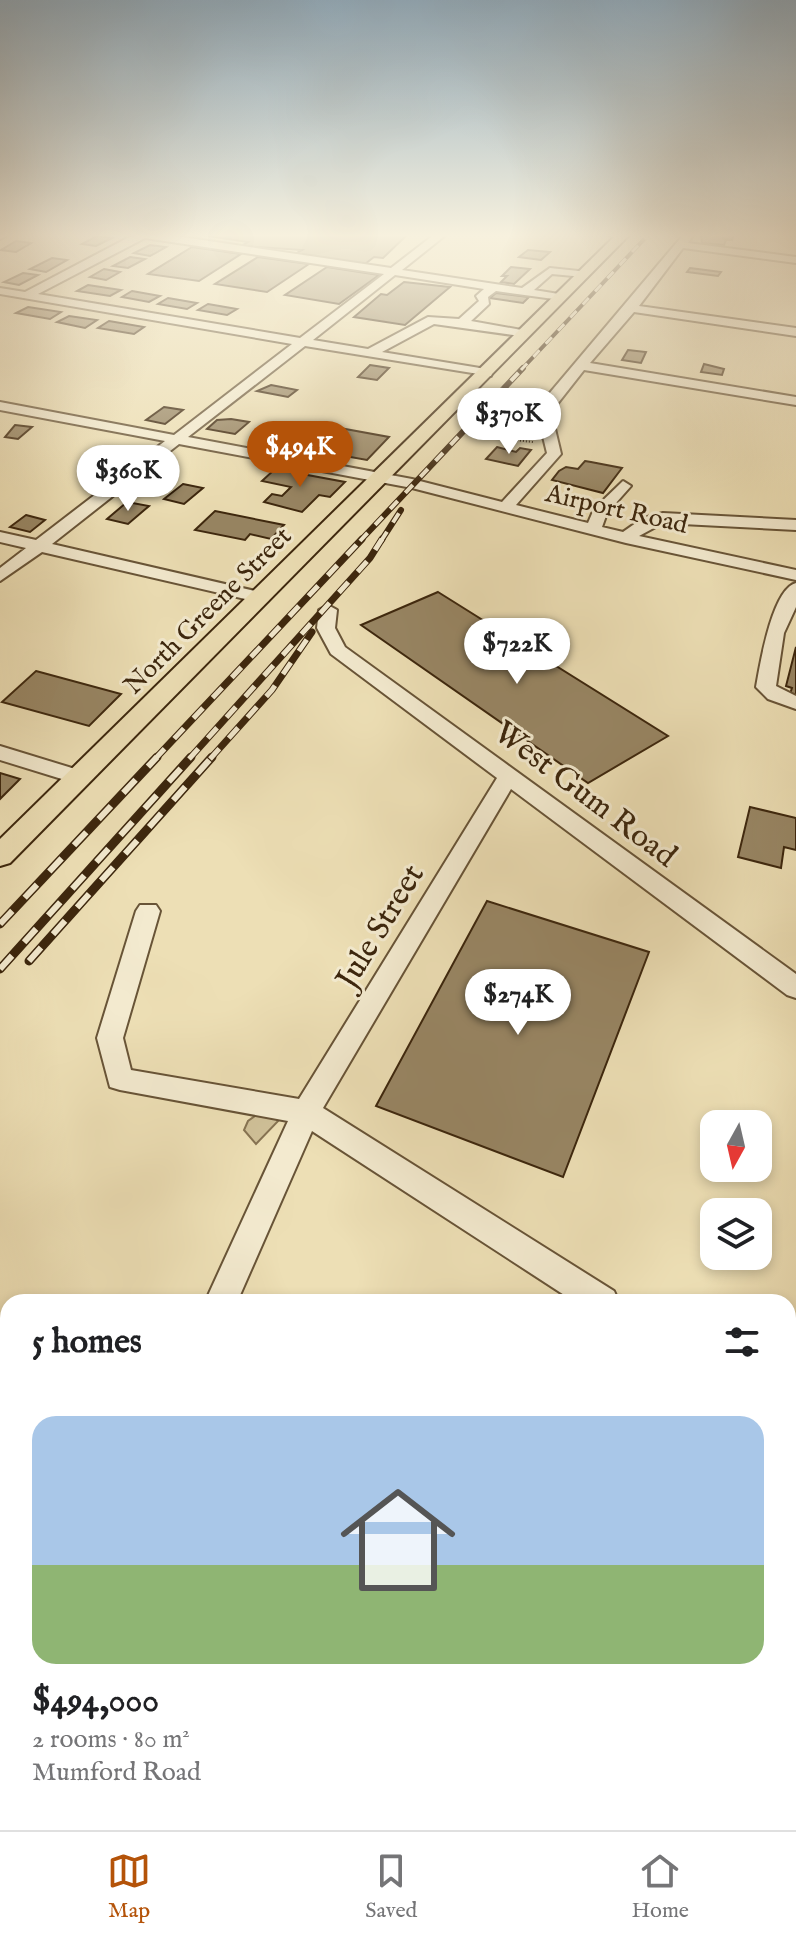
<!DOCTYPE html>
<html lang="en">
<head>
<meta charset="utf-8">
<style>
  body { margin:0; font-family:"IM FELL English",serif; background:#f6f6f6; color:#202124; height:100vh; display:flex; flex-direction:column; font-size:30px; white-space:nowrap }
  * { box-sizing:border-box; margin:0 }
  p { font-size:26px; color:#757577 }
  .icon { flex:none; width:44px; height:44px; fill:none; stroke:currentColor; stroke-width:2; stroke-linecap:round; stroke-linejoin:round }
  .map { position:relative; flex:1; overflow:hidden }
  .sheet { position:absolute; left:0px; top:1294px; width:796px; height:536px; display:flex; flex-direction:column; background:#fff; border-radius:24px 24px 0 0; box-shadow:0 4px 12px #0003 }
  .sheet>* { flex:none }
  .needle { width:52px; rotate:188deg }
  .buttons { position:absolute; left:700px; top:1110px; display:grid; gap:16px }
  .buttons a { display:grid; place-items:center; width:72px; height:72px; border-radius:16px; background:#fff; box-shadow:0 4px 12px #0003; font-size:40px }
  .price { position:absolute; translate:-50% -68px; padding:0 18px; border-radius:28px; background:#fff; color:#222; font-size:26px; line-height:52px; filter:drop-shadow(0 2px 4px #0008) }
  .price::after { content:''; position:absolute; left:50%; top:48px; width:24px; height:18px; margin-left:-12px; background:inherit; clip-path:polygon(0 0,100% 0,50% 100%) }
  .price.current { background:#b45309; color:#fff }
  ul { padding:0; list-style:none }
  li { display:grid; align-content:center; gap:16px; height:424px; padding:0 32px }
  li+li { border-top:2px solid #e0e0e0 }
  li span { display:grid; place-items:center; height:248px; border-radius:24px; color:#555 }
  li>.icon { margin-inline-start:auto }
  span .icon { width:144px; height:144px; fill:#fffc; stroke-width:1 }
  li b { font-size:34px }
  h2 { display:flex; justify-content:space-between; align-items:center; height:96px; padding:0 32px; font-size:34px }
  .dock { display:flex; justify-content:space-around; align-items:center; height:112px; border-top:2px solid #e0e0e0; background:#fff; font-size:22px; color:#757577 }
  .dock a { display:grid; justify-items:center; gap:4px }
  .dock .current { color:#b45309 }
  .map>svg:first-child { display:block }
  .green { fill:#cfc098; stroke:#867352; stroke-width:2 }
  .building { fill:#988664; stroke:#3c260d; stroke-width:2 }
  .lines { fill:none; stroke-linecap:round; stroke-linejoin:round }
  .minor-casing { stroke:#685437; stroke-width:4 }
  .major-casing { stroke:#3c260d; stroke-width:4 }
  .path { stroke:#3c260d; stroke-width:2; stroke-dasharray:1 2; stroke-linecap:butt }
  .minor { fill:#f3eacf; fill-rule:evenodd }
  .major { fill:#eddfb5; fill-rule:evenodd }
  .rail-far3-casing { stroke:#3c260d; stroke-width:4 }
  .rail-far2-casing { stroke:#3c260d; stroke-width:6 }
  .rail-far1-casing { stroke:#3c260d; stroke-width:7 }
  .rail-casing { stroke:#3c260d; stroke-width:9 }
  .rail-far3 { stroke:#f3eacf; stroke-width:3; stroke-dasharray:9; stroke-linecap:butt }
  .rail-far2 { stroke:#f3eacf; stroke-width:4; stroke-dasharray:11; stroke-linecap:butt }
  .rail-far1 { stroke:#f3eacf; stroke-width:5; stroke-dasharray:14; stroke-linecap:butt }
  .rail { stroke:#f3eacf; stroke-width:6; stroke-dasharray:18; stroke-linecap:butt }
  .labels { text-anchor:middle; stroke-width:6; stroke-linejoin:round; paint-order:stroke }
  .far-street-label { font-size:26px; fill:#3c260d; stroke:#f3eacf }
  .street-label { font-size:32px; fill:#3c260d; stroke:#f3eacf }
</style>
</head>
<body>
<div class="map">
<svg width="796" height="1830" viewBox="0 0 796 1830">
  <rect width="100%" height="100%" fill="#eddfb5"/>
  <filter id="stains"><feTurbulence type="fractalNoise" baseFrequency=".0025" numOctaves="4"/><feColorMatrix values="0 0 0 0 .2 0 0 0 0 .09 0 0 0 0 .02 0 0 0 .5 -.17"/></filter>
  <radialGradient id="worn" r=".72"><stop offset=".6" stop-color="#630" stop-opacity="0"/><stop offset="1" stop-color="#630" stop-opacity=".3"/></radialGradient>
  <!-- green -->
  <path class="green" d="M259,1113L282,1117L256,1144L244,1130L248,1121Z"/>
  <!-- building -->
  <g class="building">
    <path d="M211,234H408L383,258L374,257L365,264L295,254L302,250L241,246L248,242L208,236Z"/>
    <path d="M716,234L733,236L732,240L722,238L726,240L724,245L702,243L701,234Z"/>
    <path d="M97,236L112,238L96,246L82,244Z"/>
    <path d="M16,241L31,243L16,252L1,250Z"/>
    <path d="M150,245L166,247L150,256L134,253Z"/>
    <path d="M192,247L241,254L199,281L148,274Z"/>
    <path d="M528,250L550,252L541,260L519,257Z"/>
    <path d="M130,257L145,259L128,268L113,266Z"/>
    <path d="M258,257L309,264L267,292L215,284Z"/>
    <path d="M52,258L67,260L46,272L30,269Z"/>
    <path d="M327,267L379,275L339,304L285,295Z"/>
    <path d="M511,267L530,269L514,284L501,282L507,276H502Z"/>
    <path d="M690,268L721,272L718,276L687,272Z"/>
    <path d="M104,269L120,272L106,280L90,277Z"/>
    <path d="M23,273L38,275L19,285L4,282Z"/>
    <path d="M404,282L450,287L405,325L354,317L381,294L387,295Z"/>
    <path d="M88,285L121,290L110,296L77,291Z"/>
    <path d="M132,291L160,296L149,302L122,297Z"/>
    <path d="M496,293L529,297L523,303L490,298Z"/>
    <path d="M168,298L197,303L187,309L158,304Z"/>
    <path d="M208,304L237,309L227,315L198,310Z"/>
    <path d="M28,307L61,312L50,319L16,313Z"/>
    <path d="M69,316L97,320L85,328L57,322Z"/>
    <path d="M109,321L144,327L134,334L98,328Z"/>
    <path d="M628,350L646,352L641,363L622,360Z"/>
    <path d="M704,364L724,369L722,375L701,372Z"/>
    <path d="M370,365L389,368L377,380L358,377Z"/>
    <path d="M271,385L297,390L288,397L257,391Z"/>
    <path d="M164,407L183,410L165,424L146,420Z"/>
    <path d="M231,419L249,422L235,434L207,429L217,420Z"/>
    <path d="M15,425L32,427L18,439L5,437Z"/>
    <path d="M329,426L389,437L367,460L317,451L325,443L314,441Z"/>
    <path d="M497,447L516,452L520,448L531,450L518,466L486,459Z"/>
    <path d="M585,461L591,462L622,468L603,493L552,480L559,471L566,467L578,469Z"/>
    <path d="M275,469L345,482L330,497L319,495L302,512L264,502L272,494L282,496L291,487L262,481Z"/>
    <path d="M183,484L203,488L184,504L164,499Z"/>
    <path d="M127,502L149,506L128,524L107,519Z"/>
    <path d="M215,511L284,525L271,539L250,534L245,540L195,530Z"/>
    <path d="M26,515L45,520L30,532L10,527Z"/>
    <path d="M438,592L668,736L588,783L361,625Z"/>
    <path d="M796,647V698L789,697L792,688L786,686Z"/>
    <path d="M36,671L121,694L89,726L2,702Z"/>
    <path d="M0,773L20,779L0,799Z"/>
    <path d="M750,807L796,818V850L784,847L781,868L738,857Z"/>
    <path d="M487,901L649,952L563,1177L376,1106Z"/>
  </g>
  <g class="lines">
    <defs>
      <g id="minor">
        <path d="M0,234H9L0,239Z"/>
        <path d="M135,234H162L391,268L435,234H447L402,270L522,288L550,268L588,272L584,277L552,274L534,290L565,295L561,300L496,291L488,297L489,304L471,321L527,331V337L434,324L382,352L486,369L492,373L491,376L305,346L188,437L412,479L502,502L547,453L537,412L543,401L684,234H694L688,243L796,257V263L683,248L639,306L796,328V336L634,312L590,363L796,397V405L584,370L551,412L561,454L516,505L588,523L594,509L623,481L631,486L607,513L602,527L623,532L643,518L663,513L796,520V530L663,523L639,536L796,570V580L626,543L412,488L179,444L52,544L264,593V601L258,602L42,552L0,581V568L26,548L0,542V532L36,540L165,441L0,410V402L174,435L292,344L0,294V288L25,292ZM145,238L384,274L300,338L38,294ZM395,275L484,289L476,296L479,301L459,319L428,317L368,349L313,340Z"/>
        <path d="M605,234H626L627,236L622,239Z"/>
        <path d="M796,583V607L784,633L776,686L796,696V709L768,699L756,687C760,665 772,589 796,583Z"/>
        <path d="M328,605L337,610L335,628L345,647L796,974V998L787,995L511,789L323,1108L614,1291L619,1302H575L312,1131L237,1302H205L288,1121L120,1090L110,1087L97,1038L136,911L140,905H156L160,911L123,1038L131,1070L299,1099L497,778L331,654L317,628L319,610Z"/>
        <path d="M0,746L85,772L89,777L78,784L0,760Z"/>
        <path d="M788,1404L796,1407V1443L788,1440Z"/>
        <rect x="0" y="1525" width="8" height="36"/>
      </g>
      <path id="major" d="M617,234H630L10,863L0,866V839Z"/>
    </defs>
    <!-- minor casing -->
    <use href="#minor" class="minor-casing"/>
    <!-- major casing -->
    <use href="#major" class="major-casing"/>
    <!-- path -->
    <path class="path" d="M502,439L533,442"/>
    <!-- minor -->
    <use href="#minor" class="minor"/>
    <!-- major -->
    <use href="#major" class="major"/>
    <defs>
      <path id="rail-far3" d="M521,370L649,234"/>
      <g id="rail-far2">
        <path d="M360,541L523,368"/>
        <path d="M381,541L401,510"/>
      </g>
      <g id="rail-far1">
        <path d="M155,759L362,539"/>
        <path d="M189,759L370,558L382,539"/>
        <path d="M210,759L272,690L312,632"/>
      </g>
      <g id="rail">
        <path d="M0,924L157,757"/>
        <path d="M29,961L212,757"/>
        <path d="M0,969L191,757"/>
      </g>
    </defs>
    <!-- rail-far3 casing -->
    <use href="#rail-far3" class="rail-far3-casing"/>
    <!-- rail-far2 casing -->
    <use href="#rail-far2" class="rail-far2-casing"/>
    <!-- rail-far1 casing -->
    <use href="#rail-far1" class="rail-far1-casing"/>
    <!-- rail casing -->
    <use href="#rail" class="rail-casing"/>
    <!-- rail-far3 -->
    <use href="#rail-far3" class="rail-far3"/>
    <!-- rail-far2 -->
    <use href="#rail-far2" class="rail-far2"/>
    <!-- rail-far1 -->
    <use href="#rail-far1" class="rail-far1"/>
    <!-- rail -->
    <use href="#rail" class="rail"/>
  </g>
  <!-- sky -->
  <linearGradient id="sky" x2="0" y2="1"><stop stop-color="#92acbd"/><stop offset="0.48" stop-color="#f7f1de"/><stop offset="1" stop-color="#f7f1de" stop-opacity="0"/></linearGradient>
  <rect width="796" height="490" fill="url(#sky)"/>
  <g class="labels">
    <!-- far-street labels -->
    <g class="far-street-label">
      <text transform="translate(617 508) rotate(13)" y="9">Airport Road</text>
      <text transform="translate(207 610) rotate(-45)" y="9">North Greene Street</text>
    </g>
    <!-- street labels -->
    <g class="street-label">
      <text transform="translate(586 793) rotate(37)" y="11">West Gum Road</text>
      <text transform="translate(379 926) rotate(-59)" y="11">Jule Street</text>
    </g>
  </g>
  <rect width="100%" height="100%" filter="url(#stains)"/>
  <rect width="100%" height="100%" fill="url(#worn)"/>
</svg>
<div class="buttons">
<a><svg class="needle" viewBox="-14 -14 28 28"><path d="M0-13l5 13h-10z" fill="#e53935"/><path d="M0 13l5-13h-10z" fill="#757577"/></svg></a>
<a><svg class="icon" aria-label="layers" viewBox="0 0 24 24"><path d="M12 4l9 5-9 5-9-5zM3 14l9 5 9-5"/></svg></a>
</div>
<b class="price" style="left:509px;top:456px">$370K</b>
<b class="price current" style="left:300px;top:489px">$494K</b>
<b class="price" style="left:128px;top:513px">$360K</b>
<b class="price" style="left:517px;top:686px">$722K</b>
<b class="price" style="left:518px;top:1037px">$274K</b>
<section class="sheet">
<h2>5 homes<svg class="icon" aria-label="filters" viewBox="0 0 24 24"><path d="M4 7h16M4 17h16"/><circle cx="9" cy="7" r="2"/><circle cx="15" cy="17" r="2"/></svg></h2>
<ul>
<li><span style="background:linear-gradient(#a9c7e8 60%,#8fb573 0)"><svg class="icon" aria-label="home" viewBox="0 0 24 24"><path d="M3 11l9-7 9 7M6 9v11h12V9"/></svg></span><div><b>$494,000</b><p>2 rooms · 80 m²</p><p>Mumford Road</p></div></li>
</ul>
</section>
</div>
<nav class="dock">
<a class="current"><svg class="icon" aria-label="map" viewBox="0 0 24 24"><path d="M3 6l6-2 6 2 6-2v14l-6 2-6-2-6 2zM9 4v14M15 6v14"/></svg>Map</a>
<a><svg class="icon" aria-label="saved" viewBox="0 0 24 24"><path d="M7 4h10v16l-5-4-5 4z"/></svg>Saved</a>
<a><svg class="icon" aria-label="home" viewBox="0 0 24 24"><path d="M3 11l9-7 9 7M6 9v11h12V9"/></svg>Home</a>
</nav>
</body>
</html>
